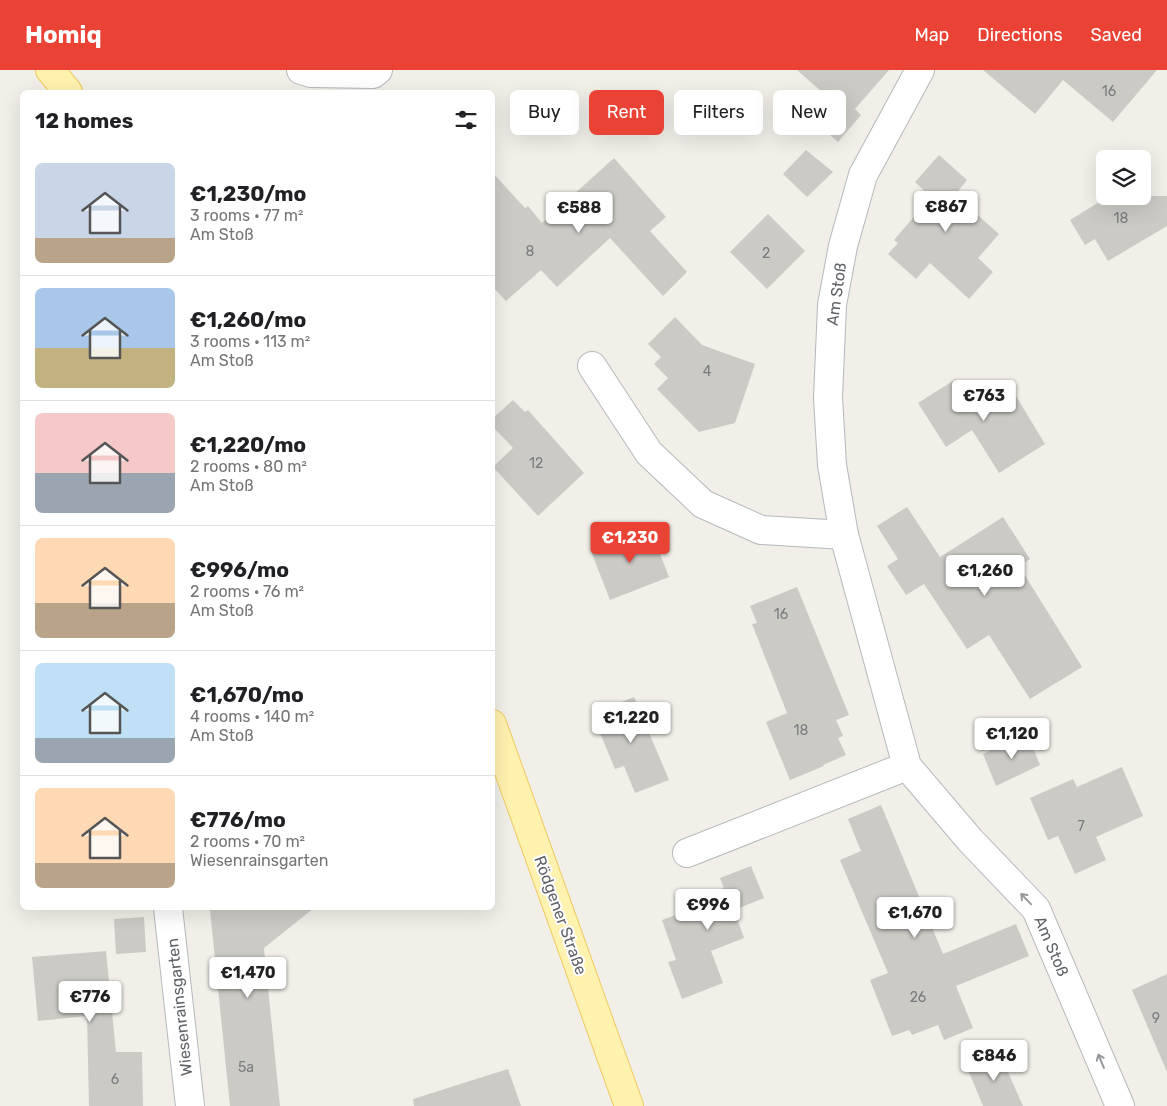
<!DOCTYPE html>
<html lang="en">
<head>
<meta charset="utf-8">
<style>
  body { margin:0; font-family:Rubik,sans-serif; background:#f2f2f2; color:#202124; height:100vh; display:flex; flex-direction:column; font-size:19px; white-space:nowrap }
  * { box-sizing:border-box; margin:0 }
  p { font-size:16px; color:#757577 }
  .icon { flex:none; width:28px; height:28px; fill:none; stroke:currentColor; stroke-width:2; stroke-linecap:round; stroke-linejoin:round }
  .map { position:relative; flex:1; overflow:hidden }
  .details { position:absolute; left:20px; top:20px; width:475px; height:820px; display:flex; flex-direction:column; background:#fff; border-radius:8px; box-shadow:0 5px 20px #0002 }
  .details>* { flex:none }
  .hud { position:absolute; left:510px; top:20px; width:475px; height:45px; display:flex; gap:10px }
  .controls { position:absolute; left:1096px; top:80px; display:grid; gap:10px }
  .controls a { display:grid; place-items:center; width:55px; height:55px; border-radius:8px; background:#fff; box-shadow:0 5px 20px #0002; font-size:25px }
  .price { position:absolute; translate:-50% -42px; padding:0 11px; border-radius:5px; background:#fff; color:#222; font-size:16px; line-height:32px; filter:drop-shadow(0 1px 2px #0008) }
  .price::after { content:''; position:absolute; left:50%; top:30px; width:15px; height:11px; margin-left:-8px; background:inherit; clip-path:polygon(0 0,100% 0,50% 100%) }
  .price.current { background:#ea4335; color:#fff }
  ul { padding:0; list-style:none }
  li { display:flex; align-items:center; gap:15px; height:125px; padding:0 15px }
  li+li { border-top:1px solid #e0e0e0 }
  li span { display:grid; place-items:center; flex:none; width:140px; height:100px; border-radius:8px; color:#555 }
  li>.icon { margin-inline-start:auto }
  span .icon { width:60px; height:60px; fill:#fffc; stroke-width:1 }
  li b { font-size:21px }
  h2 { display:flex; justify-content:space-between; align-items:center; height:60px; padding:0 15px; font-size:21px }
  .pill { padding:0 18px; border-radius:8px; background:#fff; box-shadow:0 5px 20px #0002; font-size:18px; line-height:45px }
  .pill.current { background:#ea4335; color:#fff }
  header { display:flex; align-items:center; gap:30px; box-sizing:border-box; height:70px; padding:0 25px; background:#ea4335; color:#fff }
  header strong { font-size:24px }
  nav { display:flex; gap:28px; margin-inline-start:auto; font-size:18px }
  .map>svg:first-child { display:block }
  .building { fill:#cccac5 }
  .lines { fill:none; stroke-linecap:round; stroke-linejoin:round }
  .minor-casing { stroke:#b5b8bc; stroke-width:30 }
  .major-casing { stroke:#f2c960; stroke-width:30 }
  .minor { stroke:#fff; stroke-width:28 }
  .major { stroke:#fff2af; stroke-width:28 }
  .oneway { stroke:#979a9d }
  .labels { text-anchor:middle; stroke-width:4; stroke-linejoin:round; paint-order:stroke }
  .number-label { font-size:14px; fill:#7a7d7f }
  .street-label { font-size:16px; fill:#5f6368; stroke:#fff }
</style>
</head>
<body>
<header>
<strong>Homiq</strong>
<nav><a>Map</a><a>Directions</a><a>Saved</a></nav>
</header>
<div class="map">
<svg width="1167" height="1036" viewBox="0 0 1167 1036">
  <rect width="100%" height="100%" fill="#f1efe8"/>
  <!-- building -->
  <g class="building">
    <path d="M797,0H889L855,39L861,45L838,72L813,50L830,29Z"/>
    <path d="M983,0H1157L1113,52L1063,10L1035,44Z"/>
    <path d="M806,80L833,102L807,127L783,104Z"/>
    <path d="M939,85L967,110L955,125L999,164L978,188L993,202L969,229L930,193L916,209L888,184L898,173L894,170L931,127L915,112Z"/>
    <path d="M614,88L666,147L650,161L687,202L663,226L610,168L557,217L541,200L506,231L492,216V102L525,138L528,136L542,153Z"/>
    <path d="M1109,126H1167V156L1108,191L1095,169L1085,175L1070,150Z"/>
    <path d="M768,144L805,181L767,219L730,182Z"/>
    <path d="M675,247L702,275L755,294L735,353L699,362L657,319L668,308L654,294L661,287L648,274Z"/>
    <path d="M956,309L971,334L1007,311L1045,374L999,403L972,360L946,377L918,333Z"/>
    <path d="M513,330L525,342L528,340L584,403L538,446L493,397L513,378L492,356V349Z"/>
    <path d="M907,437L940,487L1003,447L1030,489L1019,496L1082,597L1030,629L989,565L967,579L924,514L906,525L887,496L898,489L877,456Z"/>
    <path d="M650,458L669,507L610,530L591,481Z"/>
    <path d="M797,517L849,645L836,650L843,666L838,668L846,685L823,695L824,696L790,710L766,652L787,643L752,554L757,553L750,536Z"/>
    <path d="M634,627L669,710L635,723L624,696L615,699L592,644Z"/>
    <path d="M1027,663L1040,695L996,716L983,684Z"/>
    <path d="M1122,697L1143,746L1096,767L1106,790L1075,804L1058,766L1048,770L1030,728L1073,709L1077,717Z"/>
    <path d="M881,735L943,884L1016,854L1029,886L956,916L973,958L944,970L938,955L912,965L909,960L892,966L870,910L888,903L840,790L861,781L848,749Z"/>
    <path d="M751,796L764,828L734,840L744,868L711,881L723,913L682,929L668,892L676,890L662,850L684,842L681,834L724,818L720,808Z"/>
    <path d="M235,838H314L264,878L280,1036H230L210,840Z"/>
    <path d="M144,847L146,882L116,884L114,849Z"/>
    <path d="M106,881L116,982H142L143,1036H89L87,946L38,951L32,887Z"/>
    <path d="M1167,904V1002L1132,920Z"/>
    <path d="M999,982L1023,1036H983L966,995Z"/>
    <path d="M508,999L521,1036H414L413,1029Z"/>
  </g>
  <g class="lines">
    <defs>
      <g id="minor">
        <path d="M301,0L311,3L373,4L378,0"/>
        <path d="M920,0L863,105L843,176L832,235L828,328L832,395L844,465L907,696L970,770L1036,839L1120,1036"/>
        <path d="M592,296L649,383L703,434L761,460L844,465"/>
        <path d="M687,783L907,696"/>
        <path d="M168,838L190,1036"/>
      </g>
      <g id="major">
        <path d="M50,0L68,22"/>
        <path d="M492,654L629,1036"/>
      </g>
    </defs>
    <!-- minor casing -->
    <use href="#minor" class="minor-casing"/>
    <!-- major casing -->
    <use href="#major" class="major-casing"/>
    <!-- minor -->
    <use href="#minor" class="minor"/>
    <!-- major -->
    <use href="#major" class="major"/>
  </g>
  <!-- one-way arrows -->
  <defs><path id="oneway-shaft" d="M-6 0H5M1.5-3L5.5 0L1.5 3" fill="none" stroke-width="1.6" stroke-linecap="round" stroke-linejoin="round" transform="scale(1.25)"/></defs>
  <g class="oneway">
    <use href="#oneway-shaft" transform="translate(1026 829) rotate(-134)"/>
    <use href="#oneway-shaft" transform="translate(1101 991) rotate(-113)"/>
  </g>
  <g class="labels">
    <!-- number labels -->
    <g class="number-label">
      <text x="1109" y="26">16</text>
      <text x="1121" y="153">18</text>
      <text x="530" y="186">8</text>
      <text x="766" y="188">2</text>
      <text x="707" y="306">4</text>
      <text x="536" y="398">12</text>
      <text x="781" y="549">16</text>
      <text x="801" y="665">18</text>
      <text x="1081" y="761">7</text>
      <text x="918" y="932">26</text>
      <text x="1156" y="953">9</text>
      <text x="246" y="1002">5a</text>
      <text x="115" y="1014">6</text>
    </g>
    <!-- street labels -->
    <g class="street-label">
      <text transform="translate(836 224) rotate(-82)" y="6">Am Stoß</text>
      <text transform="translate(561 845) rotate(70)" y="6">Rödgener Straße</text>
      <text transform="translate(1052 876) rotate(67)" y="6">Am Stoß</text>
      <text transform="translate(179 937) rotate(-96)" y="6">Wiesenrainsgarten</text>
    </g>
  </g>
</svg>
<div class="controls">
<a><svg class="icon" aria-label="layers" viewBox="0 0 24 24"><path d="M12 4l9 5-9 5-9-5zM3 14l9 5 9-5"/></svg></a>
</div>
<b class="price" style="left:946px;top:163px">€867</b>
<b class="price" style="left:579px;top:164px">€588</b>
<b class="price" style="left:984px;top:352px">€763</b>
<b class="price current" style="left:630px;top:494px">€1,230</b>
<b class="price" style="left:985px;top:527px">€1,260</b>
<b class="price" style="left:631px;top:674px">€1,220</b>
<b class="price" style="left:1012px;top:690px">€1,120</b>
<b class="price" style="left:708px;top:861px">€996</b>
<b class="price" style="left:915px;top:869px">€1,670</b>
<b class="price" style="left:248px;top:929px">€1,470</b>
<b class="price" style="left:90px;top:953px">€776</b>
<b class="price" style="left:994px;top:1012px">€846</b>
<div class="hud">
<a class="pill">Buy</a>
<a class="pill current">Rent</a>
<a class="pill">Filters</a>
<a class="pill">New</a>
</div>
<section class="details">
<h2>12 homes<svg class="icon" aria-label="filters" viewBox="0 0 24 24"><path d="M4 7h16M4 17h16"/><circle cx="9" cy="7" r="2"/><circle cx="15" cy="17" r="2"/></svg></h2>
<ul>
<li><span style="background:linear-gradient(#c9d6e8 75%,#b9a48a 0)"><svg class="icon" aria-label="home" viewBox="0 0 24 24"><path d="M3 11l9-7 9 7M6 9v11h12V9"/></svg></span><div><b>€1,230/mo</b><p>3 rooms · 77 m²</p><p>Am Stoß</p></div></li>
<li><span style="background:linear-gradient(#a9c7e8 60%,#c2b280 0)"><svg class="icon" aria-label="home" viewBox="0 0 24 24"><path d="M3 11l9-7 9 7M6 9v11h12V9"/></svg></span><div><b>€1,260/mo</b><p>3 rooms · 113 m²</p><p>Am Stoß</p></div></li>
<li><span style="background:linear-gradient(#f6c9c9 60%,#9aa5b1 0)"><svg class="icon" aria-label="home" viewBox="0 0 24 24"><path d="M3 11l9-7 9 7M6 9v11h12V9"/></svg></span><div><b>€1,220/mo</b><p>2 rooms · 80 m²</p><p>Am Stoß</p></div></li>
<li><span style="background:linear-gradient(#ffd9b3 65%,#b9a48a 0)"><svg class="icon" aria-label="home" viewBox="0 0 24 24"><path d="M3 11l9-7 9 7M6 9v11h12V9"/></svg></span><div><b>€996/mo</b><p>2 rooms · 76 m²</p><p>Am Stoß</p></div></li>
<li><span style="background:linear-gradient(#bfe0f5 75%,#9aa5b1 0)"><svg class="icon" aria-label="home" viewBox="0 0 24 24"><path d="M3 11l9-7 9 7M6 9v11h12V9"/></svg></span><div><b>€1,670/mo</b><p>4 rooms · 140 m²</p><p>Am Stoß</p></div></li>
<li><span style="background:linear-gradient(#ffd9b3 75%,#b9a48a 0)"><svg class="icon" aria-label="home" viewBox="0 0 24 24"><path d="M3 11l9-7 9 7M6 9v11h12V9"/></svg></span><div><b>€776/mo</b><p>2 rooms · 70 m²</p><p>Wiesenrainsgarten</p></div></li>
</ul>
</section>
</div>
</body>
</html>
